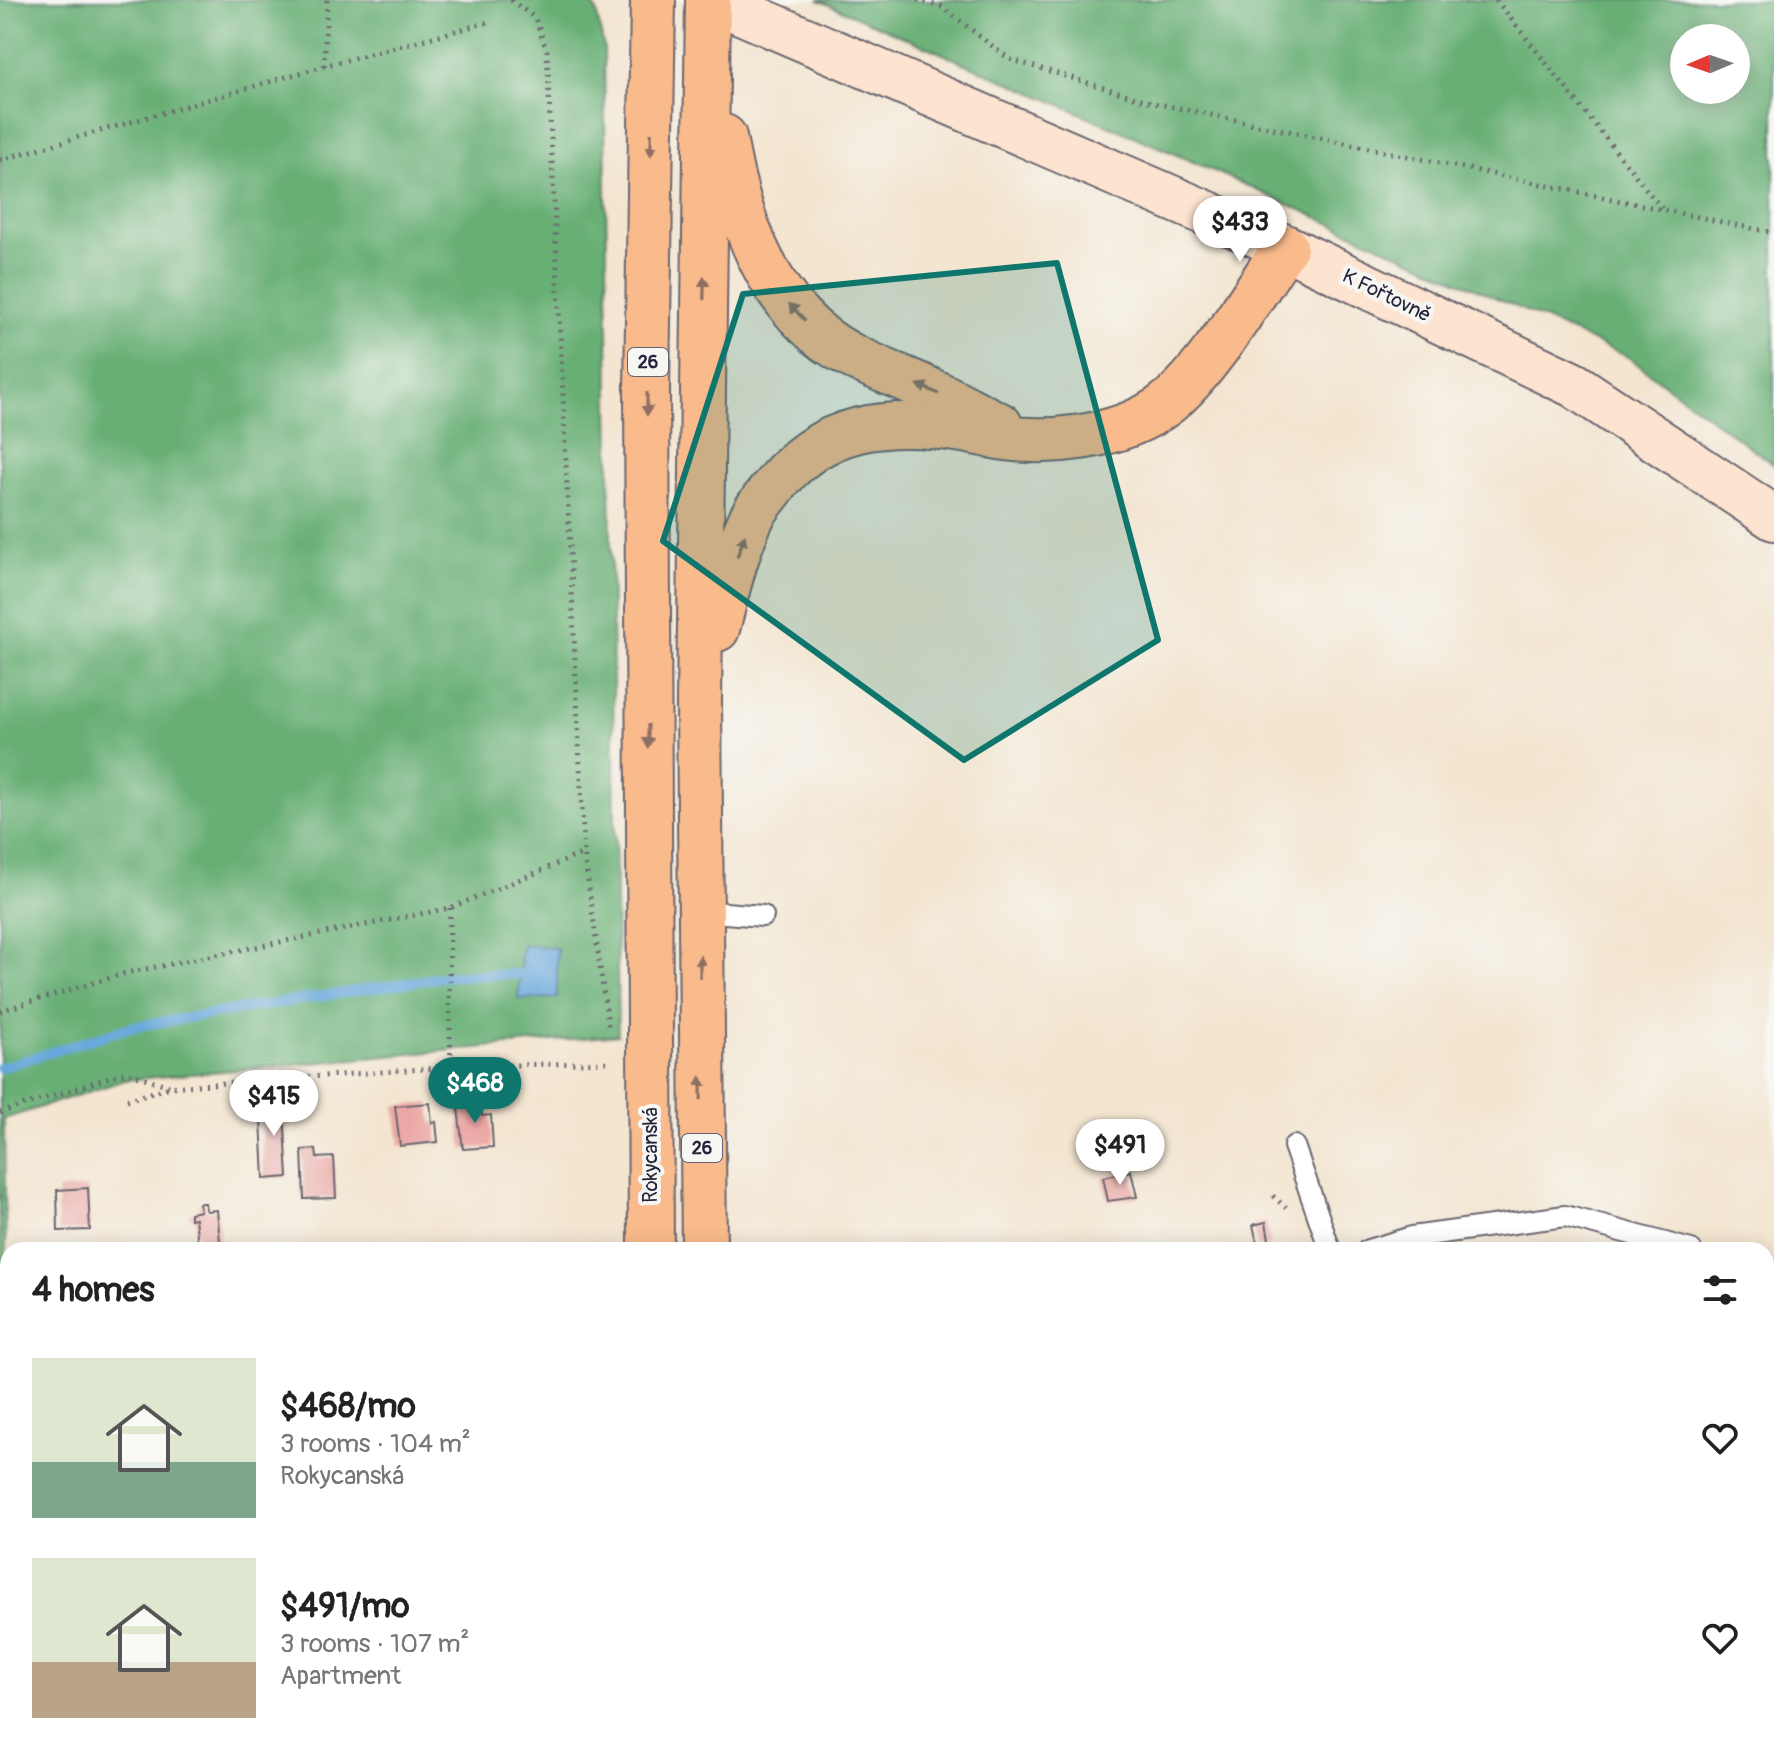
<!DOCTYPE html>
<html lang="en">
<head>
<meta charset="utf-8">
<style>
  body { margin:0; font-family:Pangolin,sans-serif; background:#f2f2f2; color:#222; height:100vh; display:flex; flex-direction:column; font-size:30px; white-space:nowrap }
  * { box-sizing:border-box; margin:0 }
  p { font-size:26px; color:#767676 }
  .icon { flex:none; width:44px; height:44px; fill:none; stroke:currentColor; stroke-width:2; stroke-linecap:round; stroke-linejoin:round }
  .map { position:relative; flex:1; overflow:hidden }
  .sheet { position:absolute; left:0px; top:1242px; width:1774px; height:512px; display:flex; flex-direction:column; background:#fff; border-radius:24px 24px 0 0; box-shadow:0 4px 20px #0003 }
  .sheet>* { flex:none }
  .needle { width:52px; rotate:268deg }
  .fabs { position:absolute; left:1670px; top:24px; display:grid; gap:16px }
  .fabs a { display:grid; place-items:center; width:80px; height:80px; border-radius:50%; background:#fff; box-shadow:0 4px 20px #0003; font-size:40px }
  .price { position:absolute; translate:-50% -68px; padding:0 18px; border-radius:28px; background:#fff; color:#222; font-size:26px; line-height:52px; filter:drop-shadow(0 2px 4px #0008) }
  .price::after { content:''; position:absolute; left:50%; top:48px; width:24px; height:18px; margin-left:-12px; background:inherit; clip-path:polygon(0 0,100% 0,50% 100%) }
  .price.selected { background:#0f766e; color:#fff }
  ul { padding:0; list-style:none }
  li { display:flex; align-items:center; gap:24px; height:200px; padding:0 32px }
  li span { display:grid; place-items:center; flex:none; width:224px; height:160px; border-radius:0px; color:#555 }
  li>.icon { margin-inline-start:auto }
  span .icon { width:96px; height:96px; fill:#fffc; stroke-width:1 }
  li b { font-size:34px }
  h2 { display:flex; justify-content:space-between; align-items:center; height:96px; padding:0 32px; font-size:34px }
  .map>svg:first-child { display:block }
  .built { fill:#f4cfdc }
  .forest { fill:#68af74; stroke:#456858; stroke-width:2; fill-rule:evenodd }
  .water { fill:#68a7db; stroke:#45648b; stroke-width:2 }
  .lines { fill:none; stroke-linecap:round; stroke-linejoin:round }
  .stream { stroke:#68a7db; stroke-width:10 }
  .building { fill:#eba7a5 }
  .lane-casing { stroke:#6b666f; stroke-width:24 }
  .street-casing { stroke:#6b666f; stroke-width:44 }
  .secondary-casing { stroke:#6b666f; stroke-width:48 }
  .highway-casing { stroke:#6b666f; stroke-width:48 }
  .path { stroke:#6b666f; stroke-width:5; stroke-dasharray:2 6; stroke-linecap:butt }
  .lane { stroke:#fff; stroke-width:20 }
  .street { stroke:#fff; stroke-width:40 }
  .secondary { stroke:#fde4d1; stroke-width:44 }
  .highway { stroke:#fabb8c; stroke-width:44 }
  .oneway { fill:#8e6e64 }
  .marked { fill:#0f766e; fill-opacity:0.2; stroke:#0f766e; stroke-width:6; stroke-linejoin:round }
  .labels { text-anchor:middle; stroke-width:8; stroke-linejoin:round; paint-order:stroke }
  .shield { fill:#f6f6f2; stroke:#626272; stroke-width:2 }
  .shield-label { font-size:18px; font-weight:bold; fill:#22223b }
  .street-label { font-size:20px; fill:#22223b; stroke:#f6f6f2 }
</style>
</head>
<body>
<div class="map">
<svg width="1774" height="1754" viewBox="0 0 1774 1754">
  <rect width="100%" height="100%" fill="#f6f6f2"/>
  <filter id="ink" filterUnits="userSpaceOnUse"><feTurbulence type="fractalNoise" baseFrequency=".0125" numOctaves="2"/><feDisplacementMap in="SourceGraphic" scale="16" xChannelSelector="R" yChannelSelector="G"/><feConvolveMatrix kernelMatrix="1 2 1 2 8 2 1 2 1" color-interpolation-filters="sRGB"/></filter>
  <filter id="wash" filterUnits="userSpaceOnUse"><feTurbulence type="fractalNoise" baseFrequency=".006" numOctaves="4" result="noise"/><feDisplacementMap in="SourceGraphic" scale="32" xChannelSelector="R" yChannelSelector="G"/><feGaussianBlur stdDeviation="1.8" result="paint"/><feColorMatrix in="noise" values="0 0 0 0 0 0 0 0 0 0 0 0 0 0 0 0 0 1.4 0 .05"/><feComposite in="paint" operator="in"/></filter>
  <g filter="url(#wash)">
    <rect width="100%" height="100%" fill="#f3e5d0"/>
    <!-- built -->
    <path class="built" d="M745,1746H1704L1703,1754H745Z"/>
    <!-- forest -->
    <g class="forest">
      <path d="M0,0H588L596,10L604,48L618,1035L125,1080L4,1119L8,1420L0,1421Z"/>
      <path d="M818,0H1774V465L1628,357L1214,171ZM1684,38H1736V90H1684Z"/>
    </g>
    <!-- water -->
    <path class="water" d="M522,945L557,948V998L518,999Z"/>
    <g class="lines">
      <!-- stream -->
      <path class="stream" d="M0,1068L131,1027L449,976L520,974"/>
    </g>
    <g id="blocks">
      <!-- building -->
      <g class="building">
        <path d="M283,1097L288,1177L264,1179L260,1099Z"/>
        <path d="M481,1099L482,1116L491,1115L493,1147L463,1149L457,1100Z"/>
        <path d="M430,1103L432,1123L436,1122L438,1142L400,1146L395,1106Z"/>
        <path d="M316,1149L317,1158L334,1157L336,1198L304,1199L302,1150Z"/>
        <path d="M1131,1171L1137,1197L1108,1201L1103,1177Z"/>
        <path d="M88,1188L90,1230L58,1231L57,1190Z"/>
        <path d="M199,1203H205L206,1211L217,1210L220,1242L198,1244L195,1218L190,1219V1213L200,1211Z"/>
        <path d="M1266,1222L1270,1245L1258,1247L1253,1225Z"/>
        <path d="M828,1746H1053V1754H829Z"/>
      </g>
    </g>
  </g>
  <g filter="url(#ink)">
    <use href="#blocks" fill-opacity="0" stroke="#6b666f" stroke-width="2"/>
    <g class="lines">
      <defs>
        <g id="lane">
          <path d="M700,911L763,916"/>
          <path d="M1294,1146L1330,1250"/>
          <path d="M1368,1250L1412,1237L1565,1216L1691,1250"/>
          <path d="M1766,1292L1774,1296"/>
          <path d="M800,1746V1754"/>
          <path d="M1531,1746L1532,1754"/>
          <path d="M1437,1754V1746"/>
        </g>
        <g id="street">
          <path d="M1766,1349L1774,1334"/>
          <path d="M1680,1746V1754"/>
        </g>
        <path id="secondary" d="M713,0L1285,247L1574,385L1774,518"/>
        <g id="highway">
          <path d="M724,137C738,220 769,313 850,355C877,369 907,379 934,392C957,402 977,415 1000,425"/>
          <path d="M717,629C727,592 735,554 751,519C756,508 765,498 772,489C820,423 889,418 963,430C975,432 987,435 999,437C1050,445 1115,438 1159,409C1203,381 1254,292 1285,247"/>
          <path d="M651,1250L647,388L653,0"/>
          <path d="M704,1250L699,703L708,0"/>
          <path d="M654,1746V1754"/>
          <path d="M711,1746V1754"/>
        </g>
      </defs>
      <!-- lane casing -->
      <use href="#lane" class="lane-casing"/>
      <!-- street casing -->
      <use href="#street" class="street-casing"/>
      <!-- secondary casing -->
      <use href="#secondary" class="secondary-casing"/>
      <!-- highway casing -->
      <use href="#highway" class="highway-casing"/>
      <!-- path -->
      <g class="path">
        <path d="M511,0L535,18L547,51L584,853L609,1031"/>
        <path d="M917,0L942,7L1009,59L1154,103L1774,233"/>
        <path d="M1496,0L1662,209"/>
        <path d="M324,66L327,0"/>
        <path d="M0,160L324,66L489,22"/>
        <path d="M450,908L449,994L451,1067"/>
        <path d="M0,1011L126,973L450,908L584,853"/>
        <path d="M127,1100L170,1087L451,1067L612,1062"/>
        <path d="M0,1113L126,1072L169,1086"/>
        <path d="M1273,1196L1286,1208"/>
        <path d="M1766,1491L1774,1471"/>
        <path d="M1067,1754H1169"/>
        <path d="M1397,1754L1408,1746"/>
        <path d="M1727,1754V1746"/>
      </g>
      <!-- lane -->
      <use href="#lane" class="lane"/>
      <!-- street -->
      <use href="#street" class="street"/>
      <!-- secondary -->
      <use href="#secondary" class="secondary"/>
      <!-- highway -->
      <use href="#highway" class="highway"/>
    </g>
    <!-- one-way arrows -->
    <defs><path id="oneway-solid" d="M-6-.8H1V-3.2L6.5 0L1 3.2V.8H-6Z" transform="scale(2)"/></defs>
    <g class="oneway">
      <use href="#oneway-solid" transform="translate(651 144) rotate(91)"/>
      <use href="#oneway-solid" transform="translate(704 288) rotate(-89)"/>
      <use href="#oneway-solid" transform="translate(797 312) rotate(-134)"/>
      <use href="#oneway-solid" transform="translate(928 389) rotate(-156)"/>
      <use href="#oneway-solid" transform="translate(647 404) rotate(90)"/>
      <use href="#oneway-solid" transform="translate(741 546) rotate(-70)"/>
      <use href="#oneway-solid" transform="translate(648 736) rotate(90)"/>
      <use href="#oneway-solid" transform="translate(700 967) rotate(-90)"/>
      <use href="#oneway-solid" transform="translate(701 1088) rotate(-91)"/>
    </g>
  </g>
  <!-- marked area -->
  <path class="marked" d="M1057,263L1158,640L964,760L663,541L743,294Z"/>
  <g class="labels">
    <!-- shield labels -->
    <g class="shield">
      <rect x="628" y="348" width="40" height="28" rx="6"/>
      <rect x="682" y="1134" width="40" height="28" rx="6"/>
    </g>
    <g class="shield-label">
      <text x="648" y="368">26</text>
      <text x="702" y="1154">26</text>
    </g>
    <!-- street labels -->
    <g class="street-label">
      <text transform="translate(1387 295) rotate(26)" y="7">K Fořtovně</text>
      <text transform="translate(650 1155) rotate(-90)" y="7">Rokycanská</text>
    </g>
  </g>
</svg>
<div class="fabs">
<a><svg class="needle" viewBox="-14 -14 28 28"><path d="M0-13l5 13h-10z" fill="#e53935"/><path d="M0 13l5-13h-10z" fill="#767676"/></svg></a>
</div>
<b class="price" style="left:1240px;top:264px">$433</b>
<b class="price selected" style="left:475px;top:1125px">$468</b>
<b class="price" style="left:274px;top:1138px">$415</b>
<b class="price" style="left:1120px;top:1187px">$491</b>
<section class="sheet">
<h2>4 homes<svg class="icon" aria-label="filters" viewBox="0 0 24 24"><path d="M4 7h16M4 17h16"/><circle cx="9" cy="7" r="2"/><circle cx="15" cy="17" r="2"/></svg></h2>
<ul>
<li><span style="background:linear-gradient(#dfe7d0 65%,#7fa58c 0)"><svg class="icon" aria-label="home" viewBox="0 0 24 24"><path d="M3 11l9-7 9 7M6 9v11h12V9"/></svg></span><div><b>$468/mo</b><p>3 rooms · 104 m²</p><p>Rokycanská</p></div><svg class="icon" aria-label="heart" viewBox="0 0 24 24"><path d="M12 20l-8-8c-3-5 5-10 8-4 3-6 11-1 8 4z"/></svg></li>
<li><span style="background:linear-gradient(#dfe7d0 65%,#b9a48a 0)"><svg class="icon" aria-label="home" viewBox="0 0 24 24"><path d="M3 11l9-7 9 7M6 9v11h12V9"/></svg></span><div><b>$491/mo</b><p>3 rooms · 107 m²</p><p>Apartment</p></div><svg class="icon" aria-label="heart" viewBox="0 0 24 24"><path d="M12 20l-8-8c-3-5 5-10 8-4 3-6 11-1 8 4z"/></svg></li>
</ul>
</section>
</div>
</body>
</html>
